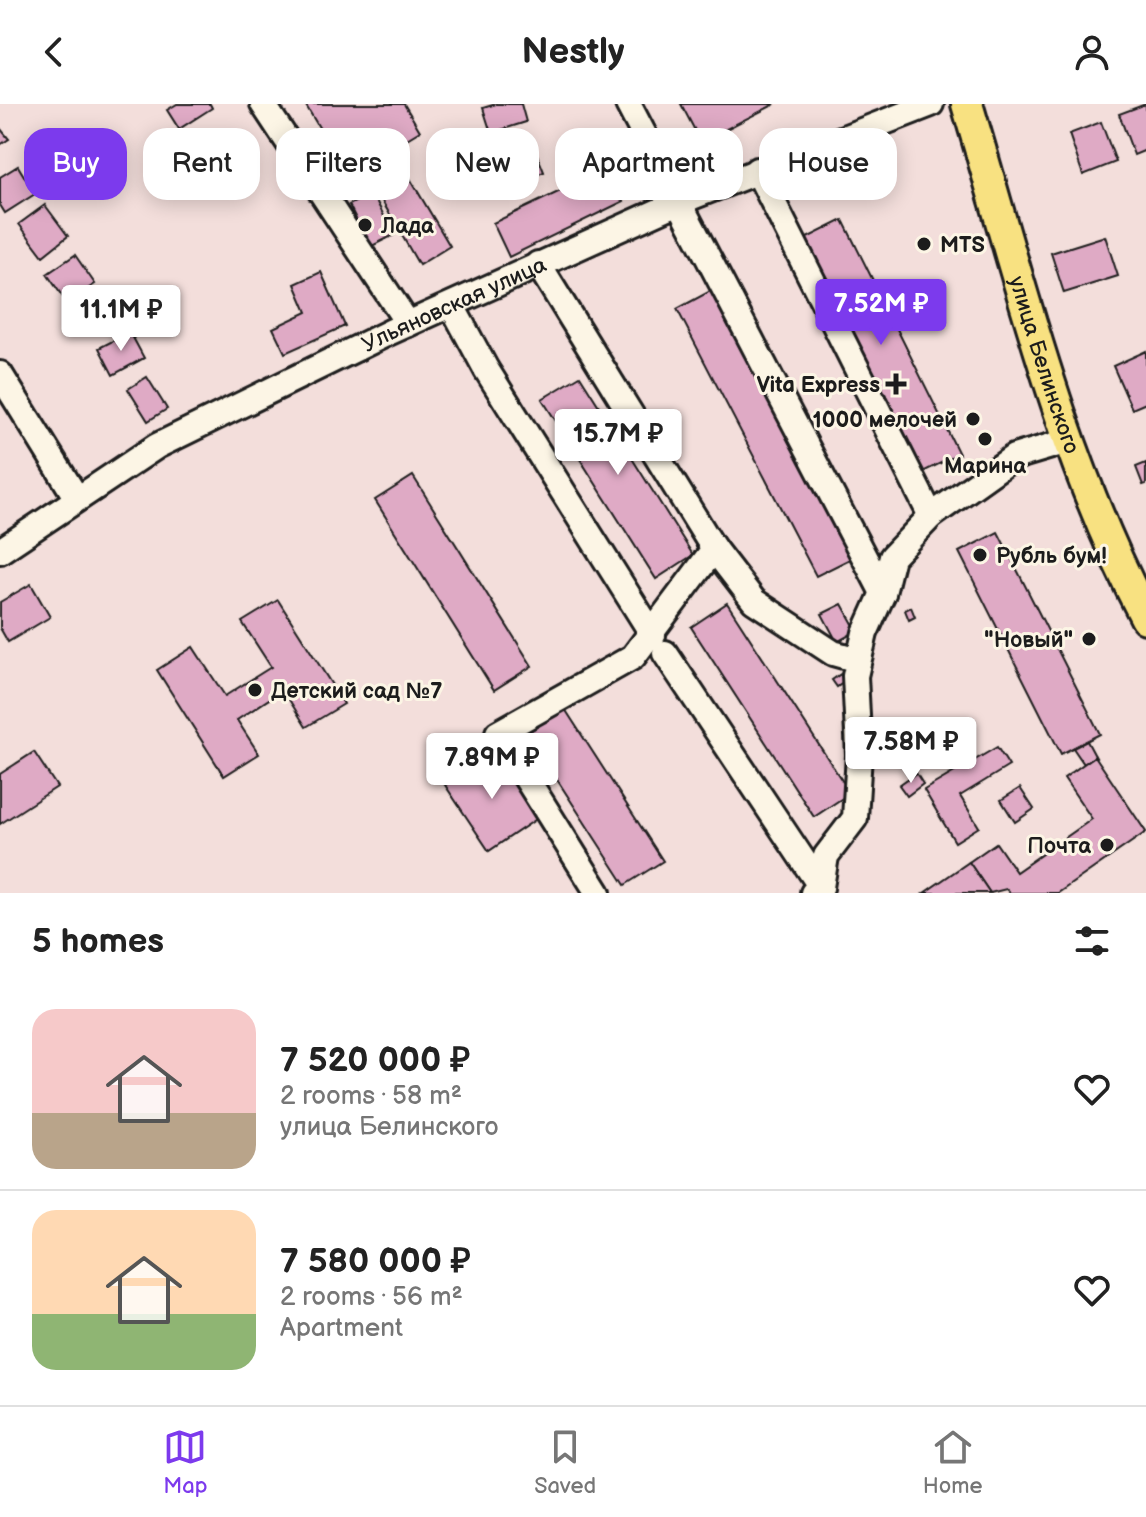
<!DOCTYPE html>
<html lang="en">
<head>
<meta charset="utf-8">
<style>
  body { margin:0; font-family:"Balsamiq Sans",sans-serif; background:#f2f2f2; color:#222; height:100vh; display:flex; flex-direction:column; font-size:30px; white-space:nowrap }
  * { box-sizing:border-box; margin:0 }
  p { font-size:26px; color:#767676 }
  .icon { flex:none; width:44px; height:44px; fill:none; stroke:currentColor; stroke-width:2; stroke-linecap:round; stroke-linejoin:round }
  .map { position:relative; height:789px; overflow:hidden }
  .panel { display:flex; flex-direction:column; background:#fff; flex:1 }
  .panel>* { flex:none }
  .guide { position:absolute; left:24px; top:24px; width:1098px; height:72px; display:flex; gap:16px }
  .price { position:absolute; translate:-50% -68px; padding:0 18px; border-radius:8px; background:#fff; color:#222; font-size:26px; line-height:52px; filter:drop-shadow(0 2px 4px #0008) }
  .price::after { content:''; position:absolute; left:50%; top:48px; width:24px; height:18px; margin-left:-12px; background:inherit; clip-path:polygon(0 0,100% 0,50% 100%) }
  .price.on { background:#7c3aed; color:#fff }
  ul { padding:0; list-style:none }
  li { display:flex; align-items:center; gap:24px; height:200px; padding:0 32px }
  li+li { border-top:2px solid #e0e0e0 }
  li span { display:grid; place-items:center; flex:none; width:224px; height:160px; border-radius:24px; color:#555 }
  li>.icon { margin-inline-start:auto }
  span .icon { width:96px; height:96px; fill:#fffc; stroke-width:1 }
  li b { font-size:34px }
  h2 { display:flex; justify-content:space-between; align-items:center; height:96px; padding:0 32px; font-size:34px }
  .chip { padding:0 28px; border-radius:24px; background:#fff; box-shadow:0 4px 20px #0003; font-size:28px; line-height:72px }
  .chip.on { background:#7c3aed; color:#fff }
  header { display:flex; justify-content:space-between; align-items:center; height:104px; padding:0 32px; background:#fff; font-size:36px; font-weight:700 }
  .tabs { display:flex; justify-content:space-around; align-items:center; height:112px; border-top:2px solid #e0e0e0; background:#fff; font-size:22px; color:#767676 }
  .tabs a { display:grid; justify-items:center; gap:4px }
  .tabs .on { color:#7c3aed }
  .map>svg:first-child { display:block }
  .building { fill:#dfaac5; stroke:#1c1c1c; stroke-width:2 }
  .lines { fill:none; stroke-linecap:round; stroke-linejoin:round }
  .minor-casing { stroke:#1c1c1c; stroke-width:30 }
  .major-casing { stroke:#1c1c1c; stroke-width:36 }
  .minor { stroke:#fcf5e5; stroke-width:24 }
  .major { stroke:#f8e181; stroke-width:30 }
  .poi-dot { fill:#1c1c1c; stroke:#fcf5e5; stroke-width:3 }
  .labels { text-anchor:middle; stroke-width:6; stroke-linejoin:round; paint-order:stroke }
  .poi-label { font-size:22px; font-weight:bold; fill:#1c1c1c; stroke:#fcf5e5; text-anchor:start }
  .street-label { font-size:22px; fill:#1c1c1c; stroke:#fcf5e5 }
</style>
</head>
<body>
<header><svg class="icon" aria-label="back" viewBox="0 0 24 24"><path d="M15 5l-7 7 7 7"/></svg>Nestly<svg class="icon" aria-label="person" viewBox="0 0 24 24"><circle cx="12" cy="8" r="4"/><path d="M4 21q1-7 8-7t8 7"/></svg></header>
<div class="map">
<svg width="1146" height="789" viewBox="0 0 1146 789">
  <rect width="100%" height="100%" fill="#f3dedb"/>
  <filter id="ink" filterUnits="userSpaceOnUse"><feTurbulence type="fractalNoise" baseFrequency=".0125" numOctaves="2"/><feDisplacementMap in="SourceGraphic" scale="16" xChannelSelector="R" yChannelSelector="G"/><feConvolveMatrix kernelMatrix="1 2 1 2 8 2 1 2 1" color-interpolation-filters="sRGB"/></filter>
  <g filter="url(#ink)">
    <!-- building -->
    <g class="building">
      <path d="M177,0H210L212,4L179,25L167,6Z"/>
      <path d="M305,0H404L420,27L392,44L450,142L419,161L374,83L360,92Z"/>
      <path d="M496,0H521L526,18L491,29L483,4Z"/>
      <path d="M681,0H775L701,38Z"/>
      <path d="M1146,0V46L1134,51L1119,10Z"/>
      <path d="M1101,18L1116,58L1083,71L1069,30Z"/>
      <path d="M0,24L9,35L0,41Z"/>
      <path d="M230,31L245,53L212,74L197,52Z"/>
      <path d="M533,40L544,68L509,82L498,54Z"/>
      <path d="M841,44L854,73L826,86L812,58Z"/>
      <path d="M605,57L624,97L509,153L493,119L569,83L565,76Z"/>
      <path d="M18,62L35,90L5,109L0,101V73Z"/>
      <path d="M372,89L394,131L370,143L349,101Z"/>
      <path d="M45,101L68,132L43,152L19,120Z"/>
      <path d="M843,116L959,350L919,370L803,136Z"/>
      <path d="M1105,132L1118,172L1064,189L1051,149Z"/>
      <path d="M75,151L95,180L67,199L47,170Z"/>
      <path d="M321,168L345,222L285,249L273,224L307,208L295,180Z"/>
      <path d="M714,185L854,453L816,472L677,205Z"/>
      <path d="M130,228L144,254L113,271L99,244Z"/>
      <path d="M1146,247V299L1132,305L1113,262Z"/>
      <path d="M580,272L693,451L656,475L542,295Z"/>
      <path d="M147,273L167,305L148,317L128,285Z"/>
      <path d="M1146,359V380L1143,381L1136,363Z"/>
      <path d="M413,372L532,562L494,586L375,396Z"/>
      <path d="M998,428L1100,630L1061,650L959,448Z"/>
      <path d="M31,480L50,513L8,538L0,524V498Z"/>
      <path d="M278,496L344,600L306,623L283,586L237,616L259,650L224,672L157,566L193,543L225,592L271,563L242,518Z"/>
      <path d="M727,499L850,689L814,713L691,523Z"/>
      <path d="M842,500L857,527L837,538L822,510Z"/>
      <path d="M911,503L915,513L909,516L905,506Z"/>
      <path d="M842,569L847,576L837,583L832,576Z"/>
      <path d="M565,605L663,757L625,781L527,629Z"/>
      <path d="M919,623L936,647L921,658L903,634Z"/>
      <path d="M1087,637L1095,652L1084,660L1073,644Z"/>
      <path d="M997,643L1009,662L960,692L979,723L955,738L924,686Z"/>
      <path d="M34,648L57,683L0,720V670Z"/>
      <path d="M495,648L538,714L489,747L445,681Z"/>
      <path d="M1095,652L1146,728L1058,789H1010L1006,785L990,789L969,758L996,739L1016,768L1092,715L1064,674Z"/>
      <path d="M916,669L923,680L907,692L899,681Z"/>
      <path d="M1020,684L1034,705L1015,718L1001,696Z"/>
      <path d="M969,758L990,789H924Z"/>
    </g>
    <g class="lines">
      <defs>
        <g id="minor">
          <path d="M263,0L408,220"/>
          <path d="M628,0L883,489"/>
          <path d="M757,66L931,412"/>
          <path d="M538,160L714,445L633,553L498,629L598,789"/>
          <path d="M452,202L486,265L653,531"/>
          <path d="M0,270L76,393"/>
          <path d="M714,445L754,497L833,549L858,556"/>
          <path id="s1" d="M0,447L157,342L390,228L679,98L931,0"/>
          <path d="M665,549L821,783"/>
          <path d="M813,789L821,783L826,752L855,714L859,651L855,572L865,529L883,489L892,453L931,412L1014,353L1068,337"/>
        </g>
        <g id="major">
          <path id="s2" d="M967,0C1019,174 1061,352 1146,514"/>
        </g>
      </defs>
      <!-- minor casing -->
      <use href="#minor" class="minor-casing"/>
      <!-- major casing -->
      <use href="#major" class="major-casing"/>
      <!-- minor -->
      <use href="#minor" class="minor"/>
      <!-- major -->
      <use href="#major" class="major"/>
    </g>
  </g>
  <!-- markers -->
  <g class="poi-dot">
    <circle cx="365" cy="121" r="8"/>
    <circle cx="924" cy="140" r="8"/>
    <path d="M892 268h8v8h8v8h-8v8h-8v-8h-8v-8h8z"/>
    <circle cx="973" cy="315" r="8"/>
    <circle cx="985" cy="335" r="8"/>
    <circle cx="980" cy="451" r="8"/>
    <circle cx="1089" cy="535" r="8"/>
    <circle cx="255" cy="586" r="8"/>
    <circle cx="1107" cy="741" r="8"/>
  </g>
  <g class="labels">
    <!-- poi labels -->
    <g class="poi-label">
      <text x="381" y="129">Лада</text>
      <text x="940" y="148">MTS</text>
      <text x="880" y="288" text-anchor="end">Vita Express</text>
      <text x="957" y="323" text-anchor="end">1000 мелочей</text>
      <text x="985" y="369" text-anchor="middle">Марина</text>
      <text x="996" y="459">Рубль бум!</text>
      <text x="1073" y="543" text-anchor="end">"Новый"</text>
      <text x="271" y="594">Детский сад №7</text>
      <text x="1091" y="749" text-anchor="end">Почта</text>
    </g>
    <!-- street labels -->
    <g class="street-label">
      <text dy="8" stroke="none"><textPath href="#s1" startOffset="518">Ульяновская улица</textPath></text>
      <text dy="8" stroke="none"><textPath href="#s2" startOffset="272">улица Белинского</textPath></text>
    </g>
  </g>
</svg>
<b class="price on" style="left:881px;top:243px">7.52M ₽</b>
<b class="price" style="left:121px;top:249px">11.1M ₽</b>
<b class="price" style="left:618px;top:373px">15.7M ₽</b>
<b class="price" style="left:911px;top:681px">7.58M ₽</b>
<b class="price" style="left:492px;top:697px">7.89M ₽</b>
<div class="guide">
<a class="chip on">Buy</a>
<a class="chip">Rent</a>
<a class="chip">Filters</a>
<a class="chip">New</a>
<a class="chip">Apartment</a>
<a class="chip">House</a>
</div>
</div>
<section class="panel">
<h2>5 homes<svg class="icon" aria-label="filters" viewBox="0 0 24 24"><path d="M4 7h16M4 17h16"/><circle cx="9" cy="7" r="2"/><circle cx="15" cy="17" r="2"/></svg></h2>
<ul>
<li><span style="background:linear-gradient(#f6c9c9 65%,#b9a48a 0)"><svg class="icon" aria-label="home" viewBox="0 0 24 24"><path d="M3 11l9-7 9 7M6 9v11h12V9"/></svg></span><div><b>7 520 000 ₽</b><p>2 rooms · 58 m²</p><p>улица Белинского</p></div><svg class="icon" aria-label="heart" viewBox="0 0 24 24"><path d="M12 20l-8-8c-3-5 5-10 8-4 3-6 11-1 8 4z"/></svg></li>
<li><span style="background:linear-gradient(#ffd9b3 65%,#8fb573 0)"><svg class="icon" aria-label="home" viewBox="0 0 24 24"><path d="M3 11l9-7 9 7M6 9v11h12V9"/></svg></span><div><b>7 580 000 ₽</b><p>2 rooms · 56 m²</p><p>Apartment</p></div><svg class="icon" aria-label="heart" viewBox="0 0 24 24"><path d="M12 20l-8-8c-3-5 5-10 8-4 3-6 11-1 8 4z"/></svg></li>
</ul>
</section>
<nav class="tabs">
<a class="on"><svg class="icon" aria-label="map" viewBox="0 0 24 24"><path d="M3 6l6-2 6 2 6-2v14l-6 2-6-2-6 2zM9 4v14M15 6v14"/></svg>Map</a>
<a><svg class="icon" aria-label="saved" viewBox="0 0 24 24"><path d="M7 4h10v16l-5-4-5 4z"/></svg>Saved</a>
<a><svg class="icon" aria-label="home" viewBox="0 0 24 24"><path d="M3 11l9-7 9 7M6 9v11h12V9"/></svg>Home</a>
</nav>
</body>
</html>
